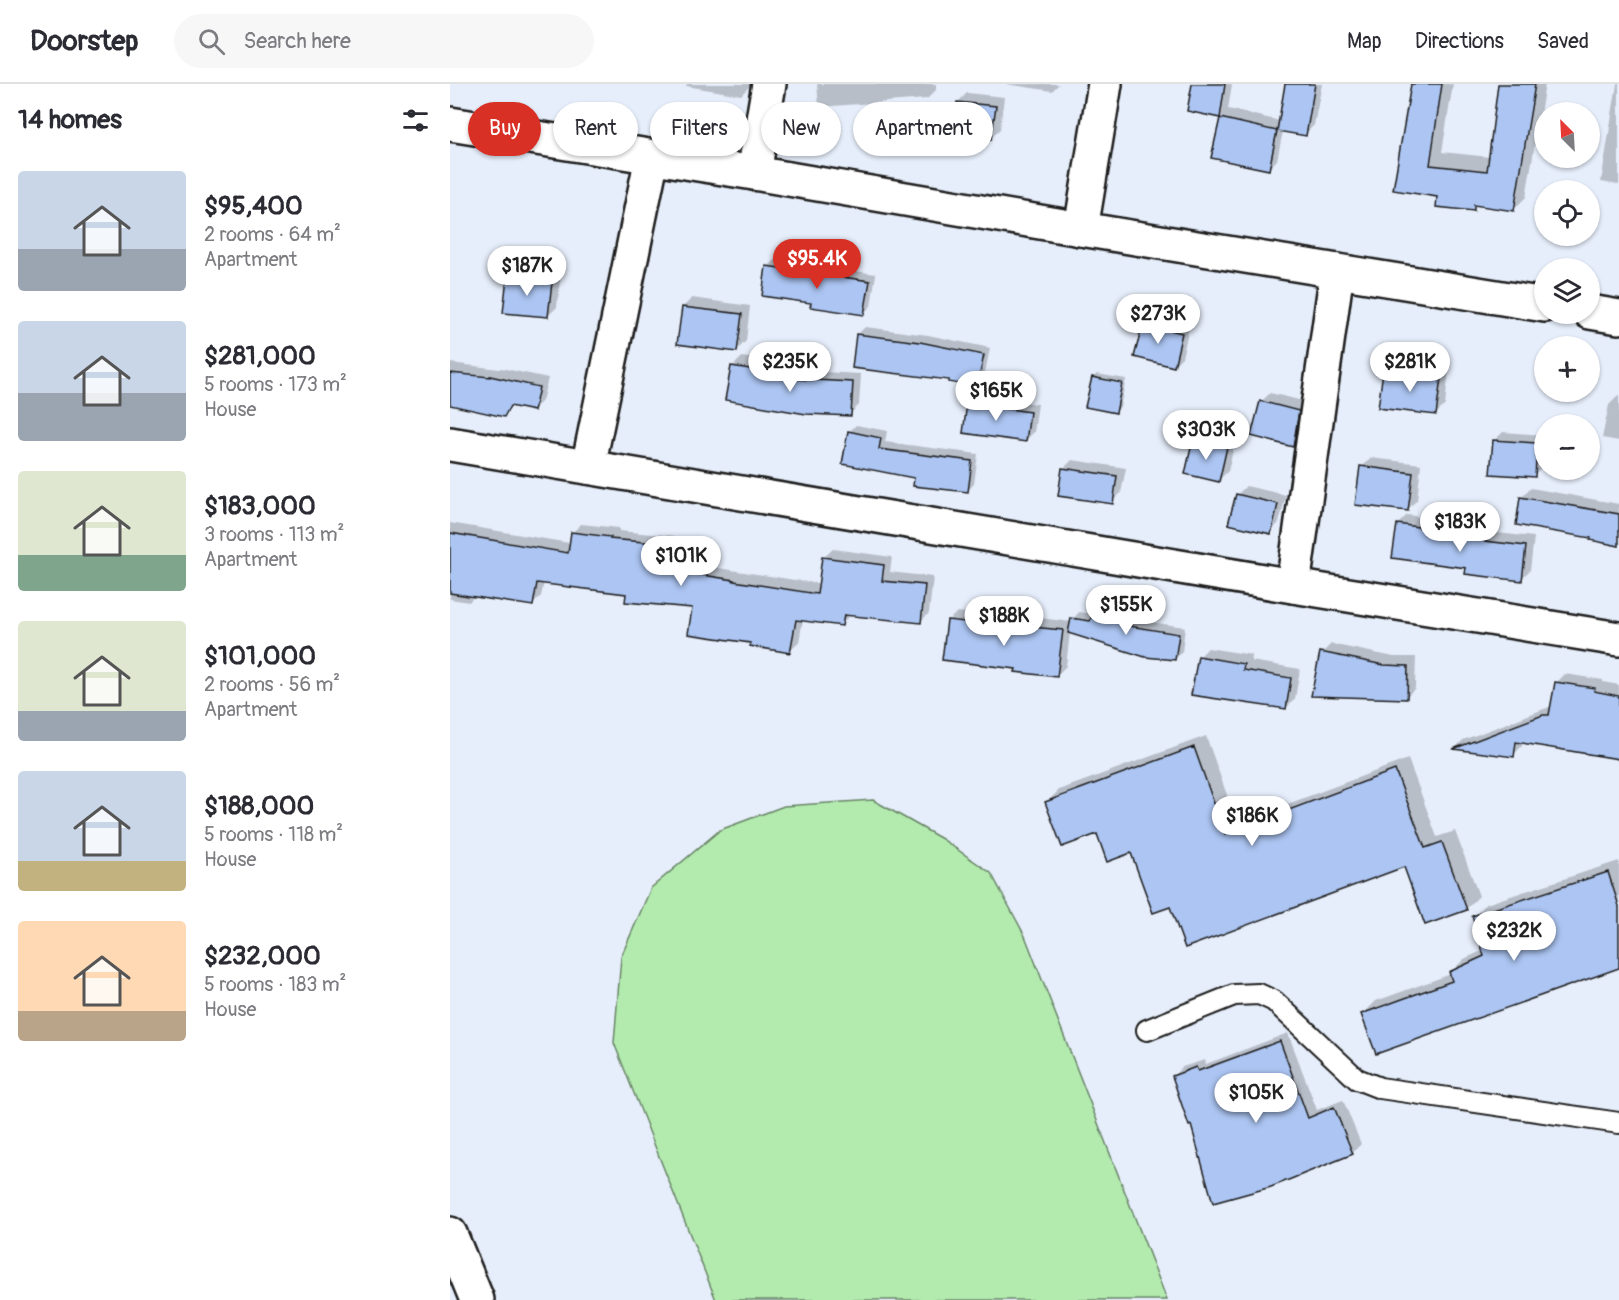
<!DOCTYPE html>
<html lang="en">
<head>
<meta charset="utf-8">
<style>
  body { margin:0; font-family:Pangolin,sans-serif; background:#f7f7f7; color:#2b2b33; height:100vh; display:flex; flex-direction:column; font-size:22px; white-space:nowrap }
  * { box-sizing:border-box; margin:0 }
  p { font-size:20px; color:#7c7c81 }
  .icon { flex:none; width:33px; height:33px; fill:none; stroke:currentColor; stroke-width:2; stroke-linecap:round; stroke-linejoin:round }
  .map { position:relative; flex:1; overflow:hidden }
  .panel { display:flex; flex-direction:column; background:#fff; width:450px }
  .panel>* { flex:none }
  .top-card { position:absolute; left:18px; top:18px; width:570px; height:54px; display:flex; gap:12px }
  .needle { width:39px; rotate:336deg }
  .fabs { position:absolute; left:1084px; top:18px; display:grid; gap:12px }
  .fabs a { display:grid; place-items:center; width:66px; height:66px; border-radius:50%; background:#fff; box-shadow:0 2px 4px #0004; font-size:30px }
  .price { position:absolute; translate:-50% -51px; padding:0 14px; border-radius:21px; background:#fff; color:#222; font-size:20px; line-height:39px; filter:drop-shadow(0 2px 3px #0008) }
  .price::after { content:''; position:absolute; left:50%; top:36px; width:18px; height:14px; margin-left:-9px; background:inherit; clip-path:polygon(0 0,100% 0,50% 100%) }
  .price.selected { background:#d93025; color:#fff }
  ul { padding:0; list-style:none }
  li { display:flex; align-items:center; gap:18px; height:150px; padding:0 18px }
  li span { display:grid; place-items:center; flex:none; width:168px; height:120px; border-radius:6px; color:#555 }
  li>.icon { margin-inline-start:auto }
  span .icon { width:72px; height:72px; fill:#fffc; stroke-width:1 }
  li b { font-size:26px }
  h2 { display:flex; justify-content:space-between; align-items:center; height:72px; padding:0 18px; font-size:26px }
  .chip { padding:0 21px; border-radius:27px; background:#fff; box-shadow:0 2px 4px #0004; font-size:21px; line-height:54px }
  .chip.selected { background:#d93025; color:#fff }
  header { display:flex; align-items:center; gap:36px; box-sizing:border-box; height:84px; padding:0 30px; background:#fff; border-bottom:2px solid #e1e1e2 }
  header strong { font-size:28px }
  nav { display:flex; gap:33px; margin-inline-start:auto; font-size:21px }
  .search { width:420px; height:54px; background:#f7f7f7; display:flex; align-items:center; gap:15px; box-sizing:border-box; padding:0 21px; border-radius:33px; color:#7c7c81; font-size:22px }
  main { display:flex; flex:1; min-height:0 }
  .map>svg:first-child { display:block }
  .green { fill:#b3ebaf; stroke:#688466; stroke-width:1.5 }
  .shadow { fill:#0003 }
  .building { fill:#acc5f2; stroke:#1c1c1c; stroke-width:1.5 }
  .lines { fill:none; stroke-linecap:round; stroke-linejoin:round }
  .lane-casing { stroke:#1c1c1c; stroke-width:24 }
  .street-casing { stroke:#1c1c1c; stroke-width:38 }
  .lane { stroke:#fff; stroke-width:20 }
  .street { stroke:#fff; stroke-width:33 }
</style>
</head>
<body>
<header>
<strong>Doorstep</strong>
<div class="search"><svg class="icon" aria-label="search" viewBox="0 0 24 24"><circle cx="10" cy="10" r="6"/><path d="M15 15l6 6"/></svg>Search here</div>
<nav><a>Map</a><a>Directions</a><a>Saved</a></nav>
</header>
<main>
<section class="panel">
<h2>14 homes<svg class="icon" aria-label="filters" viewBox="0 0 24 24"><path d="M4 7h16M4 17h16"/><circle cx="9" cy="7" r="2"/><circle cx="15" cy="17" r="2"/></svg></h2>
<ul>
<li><span style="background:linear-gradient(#c9d6e8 65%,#9aa5b1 0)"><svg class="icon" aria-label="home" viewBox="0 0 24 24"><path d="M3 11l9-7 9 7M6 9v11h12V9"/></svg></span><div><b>$95,400</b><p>2 rooms · 64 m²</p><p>Apartment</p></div></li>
<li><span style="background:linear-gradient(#c9d6e8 60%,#9aa5b1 0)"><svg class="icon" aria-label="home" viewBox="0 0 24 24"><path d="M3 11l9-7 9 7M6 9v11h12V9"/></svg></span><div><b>$281,000</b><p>5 rooms · 173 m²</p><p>House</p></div></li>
<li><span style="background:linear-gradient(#dfe7d0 70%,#7fa58c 0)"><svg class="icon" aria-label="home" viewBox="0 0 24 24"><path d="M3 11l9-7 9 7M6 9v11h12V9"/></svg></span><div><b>$183,000</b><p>3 rooms · 113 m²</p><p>Apartment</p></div></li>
<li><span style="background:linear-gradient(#dfe7d0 75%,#9aa5b1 0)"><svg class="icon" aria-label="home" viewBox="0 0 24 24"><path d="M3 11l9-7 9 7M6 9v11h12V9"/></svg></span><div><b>$101,000</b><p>2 rooms · 56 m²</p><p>Apartment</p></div></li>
<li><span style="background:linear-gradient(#c9d6e8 75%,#c2b280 0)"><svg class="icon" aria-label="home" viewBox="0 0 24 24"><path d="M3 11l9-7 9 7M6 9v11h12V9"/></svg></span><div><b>$188,000</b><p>5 rooms · 118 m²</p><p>House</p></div></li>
<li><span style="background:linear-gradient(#ffd9b3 75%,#b9a48a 0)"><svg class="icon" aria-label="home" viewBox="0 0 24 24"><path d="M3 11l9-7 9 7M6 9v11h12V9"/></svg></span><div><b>$232,000</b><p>5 rooms · 183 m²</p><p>House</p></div></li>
</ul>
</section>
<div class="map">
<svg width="1169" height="1216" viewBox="0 0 1169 1216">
  <rect width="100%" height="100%" fill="#e6eefb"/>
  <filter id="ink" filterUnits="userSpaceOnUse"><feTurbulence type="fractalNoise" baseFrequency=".0167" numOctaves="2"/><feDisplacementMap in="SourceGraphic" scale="12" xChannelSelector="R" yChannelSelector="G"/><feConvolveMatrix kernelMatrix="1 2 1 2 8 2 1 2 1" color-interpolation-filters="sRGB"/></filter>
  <g filter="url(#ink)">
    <!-- green -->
    <path class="green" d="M423,716L492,755L541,789L575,852L717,1216H266L164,959L171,873L201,804L270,746L334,722Z"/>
    <!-- shadow -->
    <g class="shadow">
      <path d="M237,0H300V2L291,11L236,2Z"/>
      <path d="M367,0H486V6L477,15L369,23Z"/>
      <path d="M555,0H609L602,7Z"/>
      <path d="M743,0H782L778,25L830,37L837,0H872L864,41L855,50L833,47L827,76L818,85L763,73L772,33L739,26Z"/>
      <path d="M962,0H1003L992,68L1040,73L1049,0H1095L1076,113L1063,126L1028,120L1023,125L988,112L945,105Z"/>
      <path d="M1167,0H1169V101L1151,98Z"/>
      <path d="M517,9L554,13L550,45L541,54L508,18Z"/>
      <path d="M325,176L426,190L421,222L414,229L363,218L318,183Z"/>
      <path d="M67,184L111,189L107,223L98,232L58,194Z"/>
      <path d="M242,214L300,222L296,257L287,266L233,223Z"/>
      <path d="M703,230L740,240L732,273L723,282L694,239Z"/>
      <path d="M415,243L478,251L540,264L534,294L527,302L500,295L408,250Z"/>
      <path d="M292,273L334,280L333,286L411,290L409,321L400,330L283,282Z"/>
      <path d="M0,279L49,285L51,284L98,294L92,317L83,326L63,321L53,332L0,320Z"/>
      <path d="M943,279L999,285L995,321L986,330L934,288Z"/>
      <path d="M647,290L676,295L670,323L666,327L643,294Z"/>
      <path d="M820,309L857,318L852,352L843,361L811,318Z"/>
      <path d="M528,311L588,320L584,348L575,357L519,320Z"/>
      <path d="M1168,312H1169V357L1152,354L1159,321Z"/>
      <path d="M406,341L437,347L435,358L528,370L524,400L517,407L466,392L399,348Z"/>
      <path d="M754,347L786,354L778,387L769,396L745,356Z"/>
      <path d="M1053,348L1095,351L1093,382L1084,391L1044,357Z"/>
      <path d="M921,374L971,380L967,416L958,425L912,383Z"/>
      <path d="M622,376L676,384L671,409L662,418L613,385Z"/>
      <path d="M796,402L836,411L829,439L820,448L787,411Z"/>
      <path d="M1081,404L1169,420V461L1143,452L1072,413Z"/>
      <path d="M957,431L1011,439L1010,445L1084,453L1080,486L1071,495L1017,483L948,440Z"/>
      <path d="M0,439L119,459H121L122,449L131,440L169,444V447L225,452L223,477L370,500L373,474L383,465L442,473L440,488L483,493L479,529L470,538L401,530L391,540L353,535L349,558L340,567L302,558L244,522L177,509L94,498L91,512L82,521L25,511L19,518L0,515Z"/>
      <path d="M652,520L687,531L685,536L735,543L732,568L725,575L620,548L616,582L607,591L567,583L498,537L507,528L579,536L581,533L622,538L623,535L629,528L644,530L645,527Z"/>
      <path d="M881,560L944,573H966L965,604L956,613L872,569Z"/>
      <path d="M758,564L802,571L801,577L850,585L845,615L836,624L749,573Z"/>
      <path d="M1115,590L1153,596V598L1169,601V673L1073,658L1072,662L1063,671L1006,663L1013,656L1102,622L1106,599Z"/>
      <path d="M756,652L787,739L958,675L987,753L1005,747L1029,812L1016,825L955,781L721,821L682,767L597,718L609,706Z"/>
      <path d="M1169,777V882L913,930L926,917L1001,890V888L1014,875L1034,866L1023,833L1036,820Z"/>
      <path d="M838,949L867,1026L893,1016L911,1060L902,1069L742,1039L723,992L732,983L755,976L756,980Z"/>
    </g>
    <!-- building -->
    <g class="building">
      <path d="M742,0H775L770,34L737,27Z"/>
      <path d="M835,0H865L856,52L827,47Z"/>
      <path d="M961,0H992L980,81L1037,87L1048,0H1085L1064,127L1024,121V127L986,123L987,113L943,106Z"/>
      <path d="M507,18L546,22L541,56L503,51Z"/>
      <path d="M770,34L827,47L819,86L761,74Z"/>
      <path d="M316,182L420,197L414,231L360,223L361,219L312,212Z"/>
      <path d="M57,193L102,198L98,233L53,229Z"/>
      <path d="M232,223L292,230L287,268L227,260Z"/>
      <path d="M693,239L732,249L724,283L684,273Z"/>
      <path d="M406,250L470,258L534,271L527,303L498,298L499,296L402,284Z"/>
      <path d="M281,282L326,289L325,294L403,298L401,332L356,330L275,316Z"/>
      <path d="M933,287L991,294L986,331L928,324Z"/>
      <path d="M0,289L40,293V292L89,303L84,327L60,322L54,333L0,321Z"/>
      <path d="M642,293L672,299L666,329L635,323Z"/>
      <path d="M810,317L849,327L843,363L801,352Z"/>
      <path d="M517,319L580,328L576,358L513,349Z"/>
      <path d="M398,347L431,354L429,365L522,377L518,408L463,402L464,394L392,380Z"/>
      <path d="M743,355L777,363L769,398L735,390Z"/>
      <path d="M1043,356L1087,359L1085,393L1040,390Z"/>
      <path d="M910,382L963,389L958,427L905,421Z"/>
      <path d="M612,384L667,392L663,420L608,412Z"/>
      <path d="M786,410L828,420L821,450L778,440Z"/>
      <path d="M1070,413L1169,430V462L1140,456L1141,454L1066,441Z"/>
      <path d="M947,440L1003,448L1002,453L1076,462L1072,497L1015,490L1016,484L942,474Z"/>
      <path d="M121,448L161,453L160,455L217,460L215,485L284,496V497L367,510L372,473L434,481L432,497L475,501L471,539L394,531L392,542L346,536L340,569L300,562V559L238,550L242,524L175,518L176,510L87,499L83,522L0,509V449L118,469Z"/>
      <path d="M644,526L681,537L679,542L729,550L725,576L695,573L618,549L621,534L640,537Z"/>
      <path d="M497,536L570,544L571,542L613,546L607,593L565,588L566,585L492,576Z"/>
      <path d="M870,568L934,581L958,582L957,615L861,612Z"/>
      <path d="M748,572L794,580L793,586L841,594L836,625L741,611Z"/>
      <path d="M1105,598L1145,604L1144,607L1169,612V675L1066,658L1064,673L1003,665L1093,631H1099Z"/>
      <path d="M744,663L775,750L945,686L975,764L992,758L1017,826L975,841L954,783L735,864L720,823L703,829L681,769L657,778L647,750L612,763L595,718Z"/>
      <path d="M1158,788L1169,822V884L926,970L911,930L1002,897L999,888L1034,872L1022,832Z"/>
      <path d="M830,957L858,1034L884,1023L903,1070L821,1103L763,1119L741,1041L739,1042L722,992L746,983L748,987Z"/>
    </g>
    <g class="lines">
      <defs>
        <path id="lane" d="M697,946L784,911L809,910L824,917L907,995L930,1004L1169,1039"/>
        <g id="street">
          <path d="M0,40L304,89L631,145L1095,221"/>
          <path d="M304,89L319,0"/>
          <path d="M631,145L655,0"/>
          <path d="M1140,228L1169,233"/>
          <path d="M0,360L843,502L1169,555"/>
          <path d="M138,383L202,73"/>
          <path d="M843,502L887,187"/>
          <path d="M0,1150L27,1216"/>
        </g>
      </defs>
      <!-- lane casing -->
      <use href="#lane" class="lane-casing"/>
      <!-- street casing -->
      <use href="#street" class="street-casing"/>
      <!-- lane -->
      <use href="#lane" class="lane"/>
      <!-- street -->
      <use href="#street" class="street"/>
    </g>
  </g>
</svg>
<div class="fabs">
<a><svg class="needle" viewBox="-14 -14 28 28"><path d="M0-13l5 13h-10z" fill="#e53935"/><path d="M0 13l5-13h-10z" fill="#7c7c81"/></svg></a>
<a><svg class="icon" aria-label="locate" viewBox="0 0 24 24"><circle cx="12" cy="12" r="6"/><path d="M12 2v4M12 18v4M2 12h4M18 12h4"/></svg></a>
<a><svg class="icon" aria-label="layers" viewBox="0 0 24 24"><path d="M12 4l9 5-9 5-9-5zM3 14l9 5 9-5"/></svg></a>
<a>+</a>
<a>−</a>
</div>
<b class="price selected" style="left:367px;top:206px">$95.4K</b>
<b class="price" style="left:77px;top:213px">$187K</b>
<b class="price" style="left:708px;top:261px">$273K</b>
<b class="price" style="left:340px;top:309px">$235K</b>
<b class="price" style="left:960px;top:309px">$281K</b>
<b class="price" style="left:546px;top:338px">$165K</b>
<b class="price" style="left:756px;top:377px">$303K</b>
<b class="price" style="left:1010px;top:469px">$183K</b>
<b class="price" style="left:231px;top:503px">$101K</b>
<b class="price" style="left:676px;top:552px">$155K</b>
<b class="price" style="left:554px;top:563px">$188K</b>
<b class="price" style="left:802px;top:763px">$186K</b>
<b class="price" style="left:1064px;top:878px">$232K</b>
<b class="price" style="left:806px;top:1040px">$105K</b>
<div class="top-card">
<a class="chip selected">Buy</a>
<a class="chip">Rent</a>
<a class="chip">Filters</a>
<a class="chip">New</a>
<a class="chip">Apartment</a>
</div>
</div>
</main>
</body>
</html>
